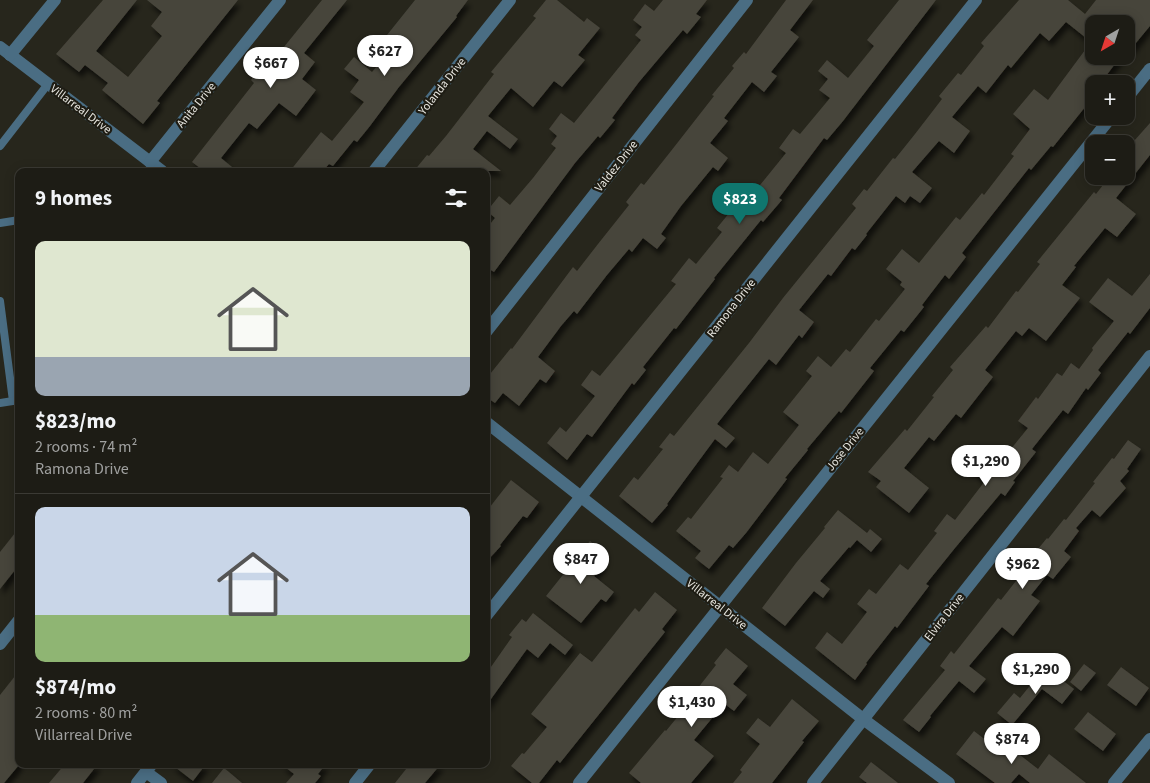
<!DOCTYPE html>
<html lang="en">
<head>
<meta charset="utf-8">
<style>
  body { margin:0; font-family:"Source Sans 3",sans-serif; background:#2a2922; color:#f1f3f6; height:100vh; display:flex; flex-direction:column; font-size:19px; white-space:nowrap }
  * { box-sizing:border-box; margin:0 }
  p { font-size:16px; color:#a0a1a0 }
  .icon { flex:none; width:28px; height:28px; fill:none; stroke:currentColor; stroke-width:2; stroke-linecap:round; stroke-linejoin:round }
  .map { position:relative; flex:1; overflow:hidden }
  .drawer { position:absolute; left:15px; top:168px; width:475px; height:600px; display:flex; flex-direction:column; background:#1d1c15; border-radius:10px; box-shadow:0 2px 12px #0003,0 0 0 1px #3b3a34 }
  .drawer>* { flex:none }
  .needle { width:32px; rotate:219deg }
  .fabs { position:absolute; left:1085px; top:15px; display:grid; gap:10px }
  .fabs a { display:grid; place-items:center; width:50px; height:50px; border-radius:10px; background:#1d1c15; box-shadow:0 2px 12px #0003,0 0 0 1px #3b3a34; font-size:25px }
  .price { position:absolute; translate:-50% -42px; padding:0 11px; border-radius:18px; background:#fff; color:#222; font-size:16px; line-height:32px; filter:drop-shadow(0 1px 2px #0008) }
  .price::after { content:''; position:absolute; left:50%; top:30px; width:15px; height:11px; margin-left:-8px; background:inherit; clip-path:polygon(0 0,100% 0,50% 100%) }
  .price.selected { background:#0f766e; color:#fff }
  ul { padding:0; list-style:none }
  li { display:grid; align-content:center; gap:10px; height:265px; padding:0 20px }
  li+li { border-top:1px solid #3b3a34 }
  li span { display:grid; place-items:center; height:155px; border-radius:10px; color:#555 }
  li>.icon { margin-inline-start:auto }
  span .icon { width:90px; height:90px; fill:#fffc; stroke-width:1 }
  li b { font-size:21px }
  h2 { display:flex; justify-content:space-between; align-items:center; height:60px; padding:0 20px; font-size:21px }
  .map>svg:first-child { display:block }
  .building { fill:#47453b; filter:url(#shadow) }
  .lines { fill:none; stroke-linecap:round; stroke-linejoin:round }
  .lane { stroke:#4a6d83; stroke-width:8 }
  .street { stroke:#4a6d83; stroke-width:12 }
  .labels { text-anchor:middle; stroke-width:4.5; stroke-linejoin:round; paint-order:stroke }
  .street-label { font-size:12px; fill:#e8e7e1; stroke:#1e1c13 }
</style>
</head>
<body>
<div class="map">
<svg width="1150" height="783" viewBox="0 0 1150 783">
  <defs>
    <filter id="shadow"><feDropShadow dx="3" dy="5.5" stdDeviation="2.5" flood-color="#0009"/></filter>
  </defs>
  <rect width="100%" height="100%" fill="#27261c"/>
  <!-- building -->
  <g class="building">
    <path d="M103,0H137L96,51L128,77L162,36L151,26L162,12L147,0H238L157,101L160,103L143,124L102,90L108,83L85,65L79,72L56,54Z"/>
    <path d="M322,0H347L304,53L315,62L302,79L316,90L296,116L279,103L257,129L249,123L221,158L237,171H204L192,162L254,83L251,80L271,54L275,58Z"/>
    <path d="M415,0H468L456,16L457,17L399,87L370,126L357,142L354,140L333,166L329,164L323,171H290L321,132L332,141L364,102L350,92L359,80L344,69L354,57L372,72L397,42L387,35Z"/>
    <path d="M546,0H557L584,22L587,18L600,28L578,55L585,60L562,87L554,81L533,107L511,88L488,116L518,139L510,149L487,131L473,149L501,171H414L427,155L429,156L446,136L494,74L491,72L536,18L533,16Z"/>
    <path d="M663,0H707L696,14L701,17L687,34L683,30L639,82L612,118L615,120L600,138L598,136L575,163L494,272L486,267V229L495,218L487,211L499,196L510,205L533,178L556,148L551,144L557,136L549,129L561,113L574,123L641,40L635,35L642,27L633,20L645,4L654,11Z"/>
    <path d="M786,0H813L790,30L799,37L771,72L777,76L764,92L752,82L724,118L728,121L710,143L728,158L718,171L713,167L681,206L661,234L666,238L657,249L643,238L632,252L629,249L607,275L577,314L574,311L561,326L538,357L555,371L546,383L540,379L519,406L503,393L495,403L486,397V379L511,348L512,349L573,267L577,271L598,244L629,205L626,202L641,183L644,185L671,151L714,96L712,95L734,68L732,66L744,52L746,54Z"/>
    <path d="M899,0H936L843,121L827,140L824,138L779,198L782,200L763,222L761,220L714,278L715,279L676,329L674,328L643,367L646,370L634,385L632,383L592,437L587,434L567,460L547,443L560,427L566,432L595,396L581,385L592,370L600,376L676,284L671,281L689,258L696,264L722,232L717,228L734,207L739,211L786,153L779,148L793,129L800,134L830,98L819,90L828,79L818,71L827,60L848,78L874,46L867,40Z"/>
    <path d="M1019,0H1068L1085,14L1096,0H1150V26L1126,55V24H1094V56H1121L1100,84H1094V96L1053,147L1051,146L1031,170L1029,168L962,253L966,257L949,279L945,275L922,305L924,307L904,332L901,330L870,368L874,371L841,413L839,411L807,449L808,450L785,478L787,479L746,533L733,548L729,545L709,569L695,558L701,551L676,531L688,517L691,519L723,478L720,477L729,465L738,472L753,452L768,464L799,425L783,412L812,376L806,371L818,356L831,367L846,349L850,352L876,319L879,321L905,289L900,285L902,282L886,269L902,249L919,263L956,217L960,220L982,193L984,195L1014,156L1011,154L1030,129L1013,114L1034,89L1048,100L1091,42L1066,22L1049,41L1040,33L1011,68L1008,65L986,93L978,86L952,117L970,131L954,153L939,141L912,172L932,188L920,203L910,196L905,203L896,196L866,234L867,235L855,250L852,248L831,276L828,274L799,310L814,322L802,338L799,335L776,365L769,359L717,424L735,438L726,448L715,439L667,504L668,505L652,523L619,496L634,477L638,480L663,449L659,447L670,433L674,436L749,343L783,298L856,208L852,204L864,189L867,191L893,158L895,159L915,134L942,99L939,96L958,73L961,75L984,46L981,43Z"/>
    <path d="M1150,123V155L1116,198L1136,214L1117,237L1105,228L1074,266L1076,267L1062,285L1080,298L1046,341L1029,328L1022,336L1016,331L985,370L993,377L961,418L956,414L934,441L929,437L904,468L929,488L909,513L876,487L881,481L868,472L905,429L907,431L934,397L932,396L953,370L950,367L986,326L988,328L1016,291L1018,292L1040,264L1037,262L1094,192L1096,194L1110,176H1126V150Z"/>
    <path d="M1150,274V308L1130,334L1128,332L1098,370L1101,373L1088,390L1086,388L1068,414L1063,410L1032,449L1036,452L1013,481L1015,482L1005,496L1001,493L955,548L926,584L929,586L897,628L895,626L866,663L867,664L855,680L815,648L827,632L842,644L867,612L857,604L869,589L876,594L900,564L908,570L937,533L934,531L947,514L955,520L985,481L972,470L983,457L996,467L1028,428L1018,421L1036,397L1038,399L1057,373L1062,376L1071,363L1079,369L1093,350L1092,348L1114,321L1089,302L1108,278L1132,296Z"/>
    <path d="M1128,440L1141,449L1127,469L1129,471L1120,481L1126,488L1100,517L1092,510L1076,528L1079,531L1064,551L1071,557L1053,579L1047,575L1031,595L1040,601L1013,636L1002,627L969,666L986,679L974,693L959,681L930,716L931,717L919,732L903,720L945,670L940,666L951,651L954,654L998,598L1001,600L1031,562L1029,560L1047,538L1048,539L1064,519L1066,520L1095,483L1093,482L1112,458L1114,459Z"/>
    <path d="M511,480L539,502L527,518L523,516L500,545L501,546L486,562V512Z"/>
    <path d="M838,510L867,533L870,529L882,539L871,552L857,540L850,548L849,547L820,581L830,589L823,598L814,591L785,626L762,608L796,563L825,528L824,527Z"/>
    <path d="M19,528V565L0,589V552Z"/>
    <path d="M590,541L602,551L595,558L603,565L594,576L614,592L606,602L601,599L581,623L546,596Z"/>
    <path d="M655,592L677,610L662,629L665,632L560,763L557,760L539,783H532L511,766L522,753L524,754L547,727L531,714L580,653L592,662L635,608L639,612Z"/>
    <path d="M533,613L573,645L565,655L550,643L538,658L527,649L486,706V674L512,637L509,635L522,619L526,622Z"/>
    <path d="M726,648L748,666L733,684L747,695L734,711L726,705L720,713L718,711L694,740L714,756L691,783H641L629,773L665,730L666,731L696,694L694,693L716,665L714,663Z"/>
    <path d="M1084,664L1096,673L1081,691L1070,682Z"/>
    <path d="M1045,667L1074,689L1062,704L1042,689L1012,725L997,713L1014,693L1020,698Z"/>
    <path d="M1121,667L1149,688L1136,706L1107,685Z"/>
    <path d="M19,671V765L4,783H0V695Z"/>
    <path d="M792,699L819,721L802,741L804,742L772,783H733L742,772L740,770L760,744L746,733L758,718L770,727Z"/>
    <path d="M1088,712L1116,734L1103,751L1074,729Z"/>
    <path d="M974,731L1005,755L1011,748L1038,769L1049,754L1086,783H1030L1019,774L1011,783H995L956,754Z"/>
    <path d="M871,762L898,783H867L859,777Z"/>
    <path d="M65,764H98L83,783H49Z"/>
    <path d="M171,764H206L193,781Z"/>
    <path d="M281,764H326L318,774L321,776L315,783H286L294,774Z"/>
    <path d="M410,764H441L425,783H395Z"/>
    <path d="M224,768L229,772L242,783H212Z"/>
  </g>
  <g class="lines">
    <!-- lane -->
    <g class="lane">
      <path d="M0,146L48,84"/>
      <path d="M0,223L19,220"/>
      <path d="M0,301L13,401"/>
      <path d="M0,403L19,400"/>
    </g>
    <!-- street -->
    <g class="street">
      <path d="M0,47L162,171"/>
      <path d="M10,55L55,0"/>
      <path d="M1126,99L1150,69"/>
      <path d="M150,162L280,0"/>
      <path d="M374,171L510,0"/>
      <path d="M486,332L747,0"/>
      <path d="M486,422L863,719L949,783"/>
      <path d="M486,616L976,0"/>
      <path d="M0,644L19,620"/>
      <path d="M146,772L161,783"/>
      <path d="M137,783L152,764"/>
      <path d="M355,783L370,764"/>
      <path d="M579,783L1112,116"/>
      <path d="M813,783L1150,356"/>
      <path d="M1114,783L1150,739"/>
    </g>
  </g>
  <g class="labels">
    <!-- street labels -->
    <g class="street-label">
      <text transform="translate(442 86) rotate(-52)" y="4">Yolanda Drive</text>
      <text transform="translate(196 105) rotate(-51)" y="4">Anita Drive</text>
      <text transform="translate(81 109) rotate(37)" y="4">Villarreal Drive</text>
      <text transform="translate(616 166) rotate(-52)" y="4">Valdez Drive</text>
      <text transform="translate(731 308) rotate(-52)" y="4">Ramona Drive</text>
      <text transform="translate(845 449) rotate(-51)" y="4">Jose Drive</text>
      <text transform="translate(717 604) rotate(38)" y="4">Villarreal Drive</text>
      <text transform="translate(944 617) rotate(-52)" y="4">Elvira Drive</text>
    </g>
  </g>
</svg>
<div class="fabs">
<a><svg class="needle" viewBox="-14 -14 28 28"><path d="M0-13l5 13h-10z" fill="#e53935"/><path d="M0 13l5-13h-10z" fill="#a0a1a0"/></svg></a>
<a>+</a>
<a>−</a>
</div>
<b class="price" style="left:385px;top:77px">$627</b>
<b class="price" style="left:271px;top:89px">$667</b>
<b class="price selected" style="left:740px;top:225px">$823</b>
<b class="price" style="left:986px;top:487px">$1,290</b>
<b class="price" style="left:581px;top:585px">$847</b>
<b class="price" style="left:1023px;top:590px">$962</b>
<b class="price" style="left:1036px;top:695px">$1,290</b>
<b class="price" style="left:692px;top:728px">$1,430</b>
<b class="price" style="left:1012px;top:765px">$874</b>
<section class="drawer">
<h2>9 homes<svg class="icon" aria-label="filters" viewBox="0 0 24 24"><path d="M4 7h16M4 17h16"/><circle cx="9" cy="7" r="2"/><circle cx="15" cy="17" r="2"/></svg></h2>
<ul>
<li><span style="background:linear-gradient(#dfe7d0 75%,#9aa5b1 0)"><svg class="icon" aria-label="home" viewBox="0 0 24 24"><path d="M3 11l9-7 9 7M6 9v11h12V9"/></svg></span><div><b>$823/mo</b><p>2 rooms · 74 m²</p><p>Ramona Drive</p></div></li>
<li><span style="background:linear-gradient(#c9d6e8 70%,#8fb573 0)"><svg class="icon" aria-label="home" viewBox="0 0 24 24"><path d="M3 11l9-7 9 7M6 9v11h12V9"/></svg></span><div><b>$874/mo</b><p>2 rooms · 80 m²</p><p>Villarreal Drive</p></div></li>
</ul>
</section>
</div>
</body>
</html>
